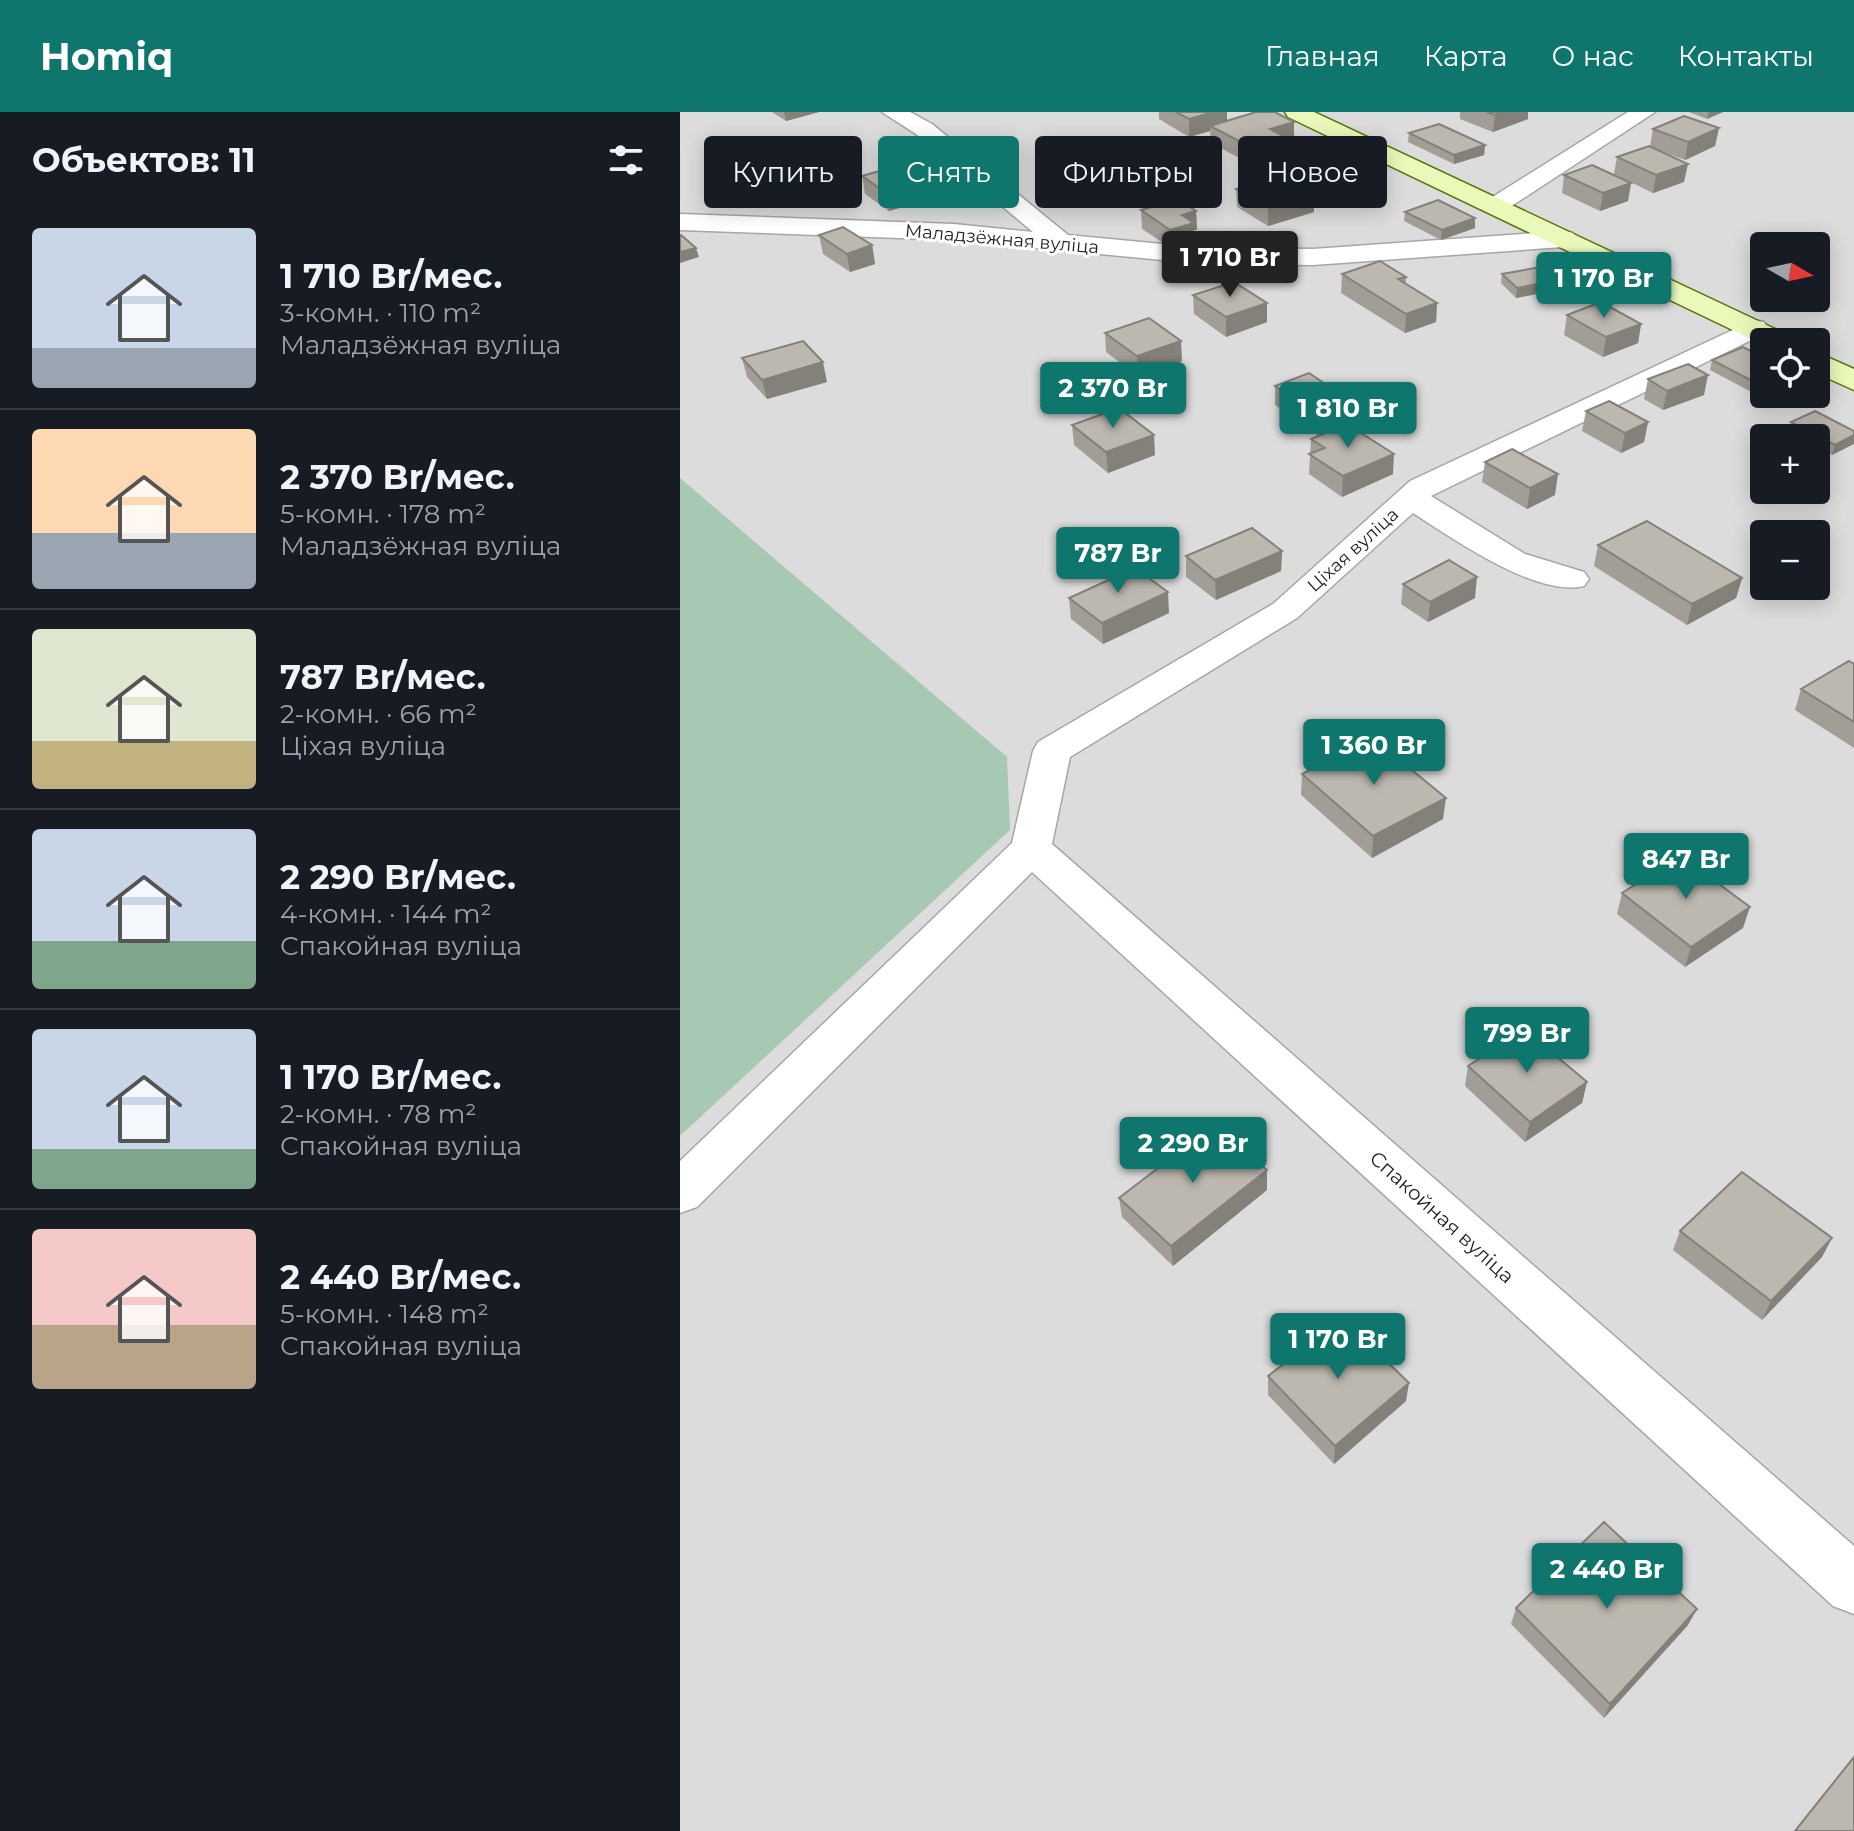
<!DOCTYPE html>
<html lang="ru">
<head>
<meta charset="utf-8">
<style>
  body { margin:0; font-family:Montserrat,sans-serif; background:#20242c; color:#f1f3f6; height:100vh; display:flex; flex-direction:column; font-size:30px; white-space:nowrap }
  * { box-sizing:border-box; margin:0 }
  p { font-size:26px; color:#9ea1a6 }
  .icon { flex:none; width:44px; height:44px; fill:none; stroke:currentColor; stroke-width:2; stroke-linecap:round; stroke-linejoin:round }
  .map { position:relative; flex:1; overflow:hidden }
  .panel { display:flex; flex-direction:column; background:#171b24; width:680px }
  .panel>* { flex:none }
  .guide { position:absolute; left:24px; top:24px; width:760px; height:72px; display:flex; gap:16px }
  .needle { width:52px; rotate:99deg }
  .fabs { position:absolute; left:1070px; top:120px; display:grid; gap:16px }
  .fabs a { display:grid; place-items:center; width:80px; height:80px; border-radius:8px; background:#171b24; box-shadow:0 4px 20px #0003; font-size:40px }
  .price { position:absolute; translate:-50% -68px; padding:0 18px; border-radius:8px; background:#0f766e; color:#fff; font-size:26px; line-height:52px; filter:drop-shadow(0 2px 4px #0008) }
  .price::after { content:''; position:absolute; left:50%; top:48px; width:24px; height:18px; margin-left:-12px; background:inherit; clip-path:polygon(0 0,100% 0,50% 100%) }
  .price.on { background:#222; color:#fff }
  ul { padding:0; list-style:none }
  li { display:flex; align-items:center; gap:24px; height:200px; padding:0 32px }
  li+li { border-top:2px solid #363941 }
  li span { display:grid; place-items:center; flex:none; width:224px; height:160px; border-radius:8px; color:#555 }
  li>.icon { margin-inline-start:auto }
  span .icon { width:96px; height:96px; fill:#fffc; stroke-width:1 }
  li b { font-size:34px }
  h2 { display:flex; justify-content:space-between; align-items:center; height:96px; padding:0 32px; font-size:34px }
  .chip { padding:0 28px; border-radius:8px; background:#171b24; box-shadow:0 4px 20px #0003; font-size:28px; line-height:72px }
  .chip.on { background:#0f766e; color:#fff }
  header { display:flex; align-items:center; gap:48px; box-sizing:border-box; height:112px; padding:0 40px; background:#0f766e; color:#fff }
  header strong { font-size:38px }
  nav { display:flex; gap:44px; margin-inline-start:auto; font-size:28px }
  main { display:flex; flex:1; min-height:0 }
  .map>svg:first-child { display:block }
  .residential { fill:#dddcdc; fill-rule:evenodd }
  .cemetery { fill:#a7c8b2 }
  .lines { fill:none; stroke-linecap:round; stroke-linejoin:round }
  .street-casing { stroke:#a6a6a6; stroke-width:3 }
  .secondary-casing { stroke:#547606; stroke-width:3 }
  .street { fill:#fff; fill-rule:evenodd }
  .secondary { fill:#eaf9ba; fill-rule:evenodd }
  .wall { fill:#a29d96 }
  .shaded-wall { fill:#84807a }
  .building { fill:#bcb7af; stroke:#84807a; stroke-width:2 }
  .labels { text-anchor:middle; stroke-width:6; stroke-linejoin:round; paint-order:stroke }
  .far-street-label { font-size:18px; fill:#1f1f1f; stroke:#fff }
  .street-label { font-size:20px; fill:#1f1f1f; stroke:#fff }
</style>
</head>
<body>
<header>
<strong>Homiq</strong>
<nav><a>Главная</a><a>Карта</a><a>О нас</a><a>Контакты</a></nav>
</header>
<main>
<section class="panel">
<h2>Объектов: 11<svg class="icon" aria-label="filters" viewBox="0 0 24 24"><path d="M4 7h16M4 17h16"/><circle cx="9" cy="7" r="2"/><circle cx="15" cy="17" r="2"/></svg></h2>
<ul>
<li><span style="background:linear-gradient(#c9d6e8 75%,#9aa5b1 0)"><svg class="icon" aria-label="home" viewBox="0 0 24 24"><path d="M3 11l9-7 9 7M6 9v11h12V9"/></svg></span><div><b>1 710 Br/мес.</b><p>3-комн. · 110 m²</p><p>Маладзёжная вуліца</p></div></li>
<li><span style="background:linear-gradient(#ffd9b3 65%,#9aa5b1 0)"><svg class="icon" aria-label="home" viewBox="0 0 24 24"><path d="M3 11l9-7 9 7M6 9v11h12V9"/></svg></span><div><b>2 370 Br/мес.</b><p>5-комн. · 178 m²</p><p>Маладзёжная вуліца</p></div></li>
<li><span style="background:linear-gradient(#dfe7d0 70%,#c2b280 0)"><svg class="icon" aria-label="home" viewBox="0 0 24 24"><path d="M3 11l9-7 9 7M6 9v11h12V9"/></svg></span><div><b>787 Br/мес.</b><p>2-комн. · 66 m²</p><p>Ціхая вуліца</p></div></li>
<li><span style="background:linear-gradient(#c9d6e8 70%,#7fa58c 0)"><svg class="icon" aria-label="home" viewBox="0 0 24 24"><path d="M3 11l9-7 9 7M6 9v11h12V9"/></svg></span><div><b>2 290 Br/мес.</b><p>4-комн. · 144 m²</p><p>Спакойная вуліца</p></div></li>
<li><span style="background:linear-gradient(#c9d6e8 75%,#7fa58c 0)"><svg class="icon" aria-label="home" viewBox="0 0 24 24"><path d="M3 11l9-7 9 7M6 9v11h12V9"/></svg></span><div><b>1 170 Br/мес.</b><p>2-комн. · 78 m²</p><p>Спакойная вуліца</p></div></li>
<li><span style="background:linear-gradient(#f6c9c9 60%,#b9a48a 0)"><svg class="icon" aria-label="home" viewBox="0 0 24 24"><path d="M3 11l9-7 9 7M6 9v11h12V9"/></svg></span><div><b>2 440 Br/мес.</b><p>5-комн. · 148 m²</p><p>Спакойная вуліца</p></div></li>
</ul>
</section>
<div class="map">
<svg width="1174" height="1719" viewBox="0 0 1174 1719">
  <rect width="100%" height="100%" fill="#f0eee5"/>
  <!-- residential -->
  <path class="residential" d="M0,0H1174V1719H0ZM1084,134H1136V186H1084ZM1084,230H1136V282H1084ZM1084,326H1136V378H1084ZM1084,422H1136V474H1084Z"/>
  <!-- cemetery -->
  <path class="cemetery" d="M0,366L327,645L330,718L0,1024Z"/>
  <g class="lines">
    <defs>
      <g id="street">
        <path d="M202,0H230L252,12L388,123L524,136L633,137L884,119L893,121L897,127L893,133L884,135L633,153L524,152L274,128L0,118V102L274,112L353,120L236,22Z"/>
        <path d="M948,0H975L824,99H806L802,94L806,89Z"/>
        <path d="M1074,208L1084,210L1088,216L1084,222L751,384L845,442L904,460L909,467L904,474C857,486 772,426 733,401L617,506L390,645L372,732L1174,1434V1502L1153,1494L352,760L17,1095L0,1101V1049L332,731L353,639L358,630L593,492L730,369Z"/>
      </g>
      <g id="secondary">
        <path d="M605,0H634L1110,224L1114,230H1084V233L608,5Z"/>
        <path d="M1136,240L1174,257V278L1136,261Z"/>
      </g>
    </defs>
    <!-- street casing -->
    <use href="#street" class="street-casing"/>
    <!-- secondary casing -->
    <use href="#secondary" class="secondary-casing"/>
    <!-- street -->
    <use href="#street" class="street"/>
    <!-- secondary -->
    <use href="#secondary" class="secondary"/>
  </g>
  <!-- wall -->
  <g class="wall">
    <path d="M92,0H139L106,9Z"/>
    <path d="M479,0H547V9L614,10V27L611,28L613,38L694,62V71L658,84L595,53L580,57L531,31L530,19L509,25L479,7Z"/>
    <path d="M780,0H848V7L813,20L780,7Z"/>
    <path d="M1009,0H1043L1027,7Z"/>
    <path d="M1039,16L1035,34L1005,48L970,35L973,17Z"/>
    <path d="M729,21L805,33L804,43L774,52L728,30Z"/>
    <path d="M937,45L1004,70L973,81L934,62Z"/>
    <path d="M364,49L416,63L417,81L397,87L366,66Z"/>
    <path d="M42,62L120,79L63,94L46,80Z"/>
    <path d="M884,63L951,71L948,89L920,99L882,81Z"/>
    <path d="M182,64L280,78L209,99L185,82Z"/>
    <path d="M596,74L634,82V100L588,114L557,95L556,77Z"/>
    <path d="M461,98L516,99L517,118H514L515,129L491,136L462,117Z"/>
    <path d="M725,100L795,106V116L761,128L724,109Z"/>
    <path d="M139,123L192,133L195,152L170,160L143,142Z"/>
    <path d="M662,162L726,165V172L757,191L756,210L725,221L661,181Z"/>
    <path d="M822,162L893,165L892,175L836,186L821,171Z"/>
    <path d="M513,183L587,210L546,225L514,202Z"/>
    <path d="M887,203L961,212L958,231L923,245L884,223Z"/>
    <path d="M425,221L502,249L458,264L426,240Z"/>
    <path d="M62,246L147,270L87,287L67,265Z"/>
    <path d="M1084,246V279L1075,282L1030,258L1032,248Z"/>
    <path d="M968,267L1024,283L983,298L964,287Z"/>
    <path d="M595,274L672,290L671,310L637,323L595,293Z"/>
    <path d="M906,299L968,310L964,330L941,341L902,319Z"/>
    <path d="M1111,310L1174,319L1152,343L1136,335V326H1119L1109,321Z"/>
    <path d="M392,313L475,343L428,361L394,333Z"/>
    <path d="M631,327L713,362L662,385L629,362Z"/>
    <path d="M805,350L875,383L847,397L802,370Z"/>
    <path d="M918,433L1062,466L1056,486L1007,513L914,454Z"/>
    <path d="M602,439L601,459L536,488L506,465V444Z"/>
    <path d="M723,472L795,486L748,510L721,492Z"/>
    <path d="M389,486L489,501L423,532L391,507Z"/>
    <path d="M1174,552V636L1115,598L1121,577Z"/>
    <path d="M622,662L763,707L692,746L621,683Z"/>
    <path d="M942,781L1063,816L1005,855L937,802Z"/>
    <path d="M788,954L907,970L902,991L845,1030L785,974Z"/>
    <path d="M587,1078L493,1154L442,1105L439,1086Z"/>
    <path d="M1000,1119L1142,1145L1082,1208L993,1138Z"/>
    <path d="M588,1264L726,1289L654,1352L588,1283Z"/>
    <path d="M836,1496L1008,1513L924,1606L831,1512Z"/>
    <path d="M1174,1644V1719H1114Z"/>
  </g>
  <!-- shaded-wall -->
  <g class="shaded-wall">
    <path d="M104,0H139L106,9Z"/>
    <path d="M534,0H547V14H530V19L509,25V7Z"/>
    <path d="M823,0H848V7L813,20L815,3Z"/>
    <path d="M1029,0H1043L1027,7Z"/>
    <path d="M614,10V27L590,35V17Z"/>
    <path d="M1039,16L1035,34L1005,48L1008,30Z"/>
    <path d="M613,29V47L595,43V53L580,57V40Z"/>
    <path d="M805,33L804,43L774,52V43Z"/>
    <path d="M1008,52L1004,70L973,81L976,63Z"/>
    <path d="M277,60L280,78L209,99L206,81Z"/>
    <path d="M116,61L120,79L63,94L58,76Z"/>
    <path d="M694,62V71L658,84V74Z"/>
    <path d="M416,63L417,81L397,87L395,69Z"/>
    <path d="M951,71L948,89L920,99L923,81Z"/>
    <path d="M634,82V100L588,114V96Z"/>
    <path d="M516,99L517,118H514L515,129L491,136L490,118L502,103Z"/>
    <path d="M795,106V116L761,128L762,118Z"/>
    <path d="M192,133L195,152L170,160L167,142Z"/>
    <path d="M16,136L19,145L0,151V140Z"/>
    <path d="M893,165L892,175L836,186L837,176Z"/>
    <path d="M587,191V210L546,225V205Z"/>
    <path d="M757,191L756,210L725,221L726,202Z"/>
    <path d="M961,212L958,231L923,245L926,225Z"/>
    <path d="M501,229L502,249L458,264L457,244Z"/>
    <path d="M143,250L147,270L87,287L82,268Z"/>
    <path d="M1028,263L1024,283L983,298L987,279Z"/>
    <path d="M1084,269V279L1075,282L1078,272Z"/>
    <path d="M672,290L671,310L637,323V303Z"/>
    <path d="M968,310L964,330L941,341L945,321Z"/>
    <path d="M474,323L475,343L428,361L426,340Z"/>
    <path d="M1174,323V332L1152,343L1155,333Z"/>
    <path d="M714,342L713,362L662,385L663,364Z"/>
    <path d="M878,362L875,383L847,397L850,376Z"/>
    <path d="M602,439L601,459L536,488L535,468Z"/>
    <path d="M797,465L795,486L748,510L750,490Z"/>
    <path d="M1062,466L1056,486L1007,513L1012,492Z"/>
    <path d="M488,480L489,501L423,532L422,511Z"/>
    <path d="M766,686L763,707L692,746L693,724Z"/>
    <path d="M1070,795L1063,816L1005,855L1011,835Z"/>
    <path d="M907,970L902,991L845,1030L850,1010Z"/>
    <path d="M587,1058V1078L493,1154L491,1134Z"/>
    <path d="M1152,1126L1142,1145L1082,1208L1091,1189Z"/>
    <path d="M729,1271L726,1289L654,1352L655,1334Z"/>
    <path d="M1017,1497L1008,1513L924,1606L930,1592Z"/>
  </g>
  <!-- building -->
  <g class="building">
    <path d="M496,0H534L509,7Z"/>
    <path d="M576,0H595L614,10L590,17L613,29L580,40L530,14Z"/>
    <path d="M807,0H823L815,3Z"/>
    <path d="M1004,4L1039,16L1008,30L973,17Z"/>
    <path d="M759,12L805,33L774,43L729,21Z"/>
    <path d="M633,32L694,62L658,74L595,43Z"/>
    <path d="M969,34L1008,52L976,63L937,45Z"/>
    <path d="M385,43L416,63L395,69L364,49Z"/>
    <path d="M95,44L116,61L58,76L42,62Z"/>
    <path d="M252,44L277,60L206,81L182,64Z"/>
    <path d="M912,53L951,71L923,81L884,63Z"/>
    <path d="M586,68L596,74L612,69L634,82L588,96L556,77Z"/>
    <path d="M499,88L516,99L502,103L514,111L490,118L461,98Z"/>
    <path d="M758,88L795,106L762,118L725,100Z"/>
    <path d="M163,115L192,133L167,142L139,123Z"/>
    <path d="M0,123H1L16,136L0,140Z"/>
    <path d="M700,149L726,165L718,167L757,191L726,202L662,162Z"/>
    <path d="M878,152L893,165L837,176L822,162Z"/>
    <path d="M554,170L587,191L546,205L513,183Z"/>
    <path d="M921,190L961,212L926,225L887,203Z"/>
    <path d="M469,206L501,229L457,244L425,221Z"/>
    <path d="M123,229L143,250L82,268L62,246Z"/>
    <path d="M1063,235L1084,246V260H1083L1084,261V269L1078,272L1032,248Z"/>
    <path d="M1008,252L1028,263L987,279L968,267Z"/>
    <path d="M629,261L672,290L637,303L595,274Z"/>
    <path d="M929,289L968,310L945,321L906,299Z"/>
    <path d="M439,296L474,323L426,340L392,313Z"/>
    <path d="M1135,299L1174,319V323L1155,333L1111,310Z"/>
    <path d="M667,312L714,342L663,364L629,342L645,336L631,327Z"/>
    <path d="M832,337L878,362L850,376L805,350Z"/>
    <path d="M967,409L1062,466L1012,492L918,433Z"/>
    <path d="M572,416L602,439L535,468L506,444Z"/>
    <path d="M769,448L797,465L750,490L723,472Z"/>
    <path d="M455,456L488,480L422,511L389,486Z"/>
    <path d="M1169,549L1174,552V610L1121,577Z"/>
    <path d="M693,626L766,686L693,724L622,662Z"/>
    <path d="M1001,744L1070,795L1011,835L942,781Z"/>
    <path d="M844,917L907,970L850,1010L788,954Z"/>
    <path d="M534,1013L587,1058L491,1134L439,1086Z"/>
    <path d="M1062,1060L1152,1126L1091,1189L1000,1119Z"/>
    <path d="M662,1206L729,1271L655,1334L588,1264Z"/>
    <path d="M924,1410L1017,1497L930,1592L836,1496Z"/>
    <path d="M1174,1645V1719H1115Z"/>
  </g>
  <g class="labels">
    <!-- far-street labels -->
    <g class="far-street-label">
      <text transform="translate(322 127) rotate(5)" y="6">Маладзёжная вуліца</text>
      <text transform="translate(673 438) rotate(-42)" y="6">Ціхая вуліца</text>
    </g>
    <!-- street labels -->
    <g class="street-label">
      <text transform="translate(762 1105) rotate(42)" y="7">Спакойная вуліца</text>
    </g>
  </g>
</svg>
<div class="fabs">
<a><svg class="needle" viewBox="-14 -14 28 28"><path d="M0-13l5 13h-10z" fill="#e53935"/><path d="M0 13l5-13h-10z" fill="#9ea1a6"/></svg></a>
<a><svg class="icon" aria-label="locate" viewBox="0 0 24 24"><circle cx="12" cy="12" r="6"/><path d="M12 2v4M12 18v4M2 12h4M18 12h4"/></svg></a>
<a>+</a>
<a>−</a>
</div>
<b class="price on" style="left:550px;top:187px">1 710 Br</b>
<b class="price" style="left:924px;top:208px">1 170 Br</b>
<b class="price" style="left:433px;top:318px">2 370 Br</b>
<b class="price" style="left:668px;top:338px">1 810 Br</b>
<b class="price" style="left:438px;top:483px">787 Br</b>
<b class="price" style="left:694px;top:675px">1 360 Br</b>
<b class="price" style="left:1006px;top:789px">847 Br</b>
<b class="price" style="left:847px;top:963px">799 Br</b>
<b class="price" style="left:513px;top:1073px">2 290 Br</b>
<b class="price" style="left:658px;top:1269px">1 170 Br</b>
<b class="price" style="left:927px;top:1499px">2 440 Br</b>
<div class="guide">
<a class="chip">Купить</a>
<a class="chip on">Снять</a>
<a class="chip">Фильтры</a>
<a class="chip">Новое</a>
</div>
</div>
</main>
</body>
</html>
